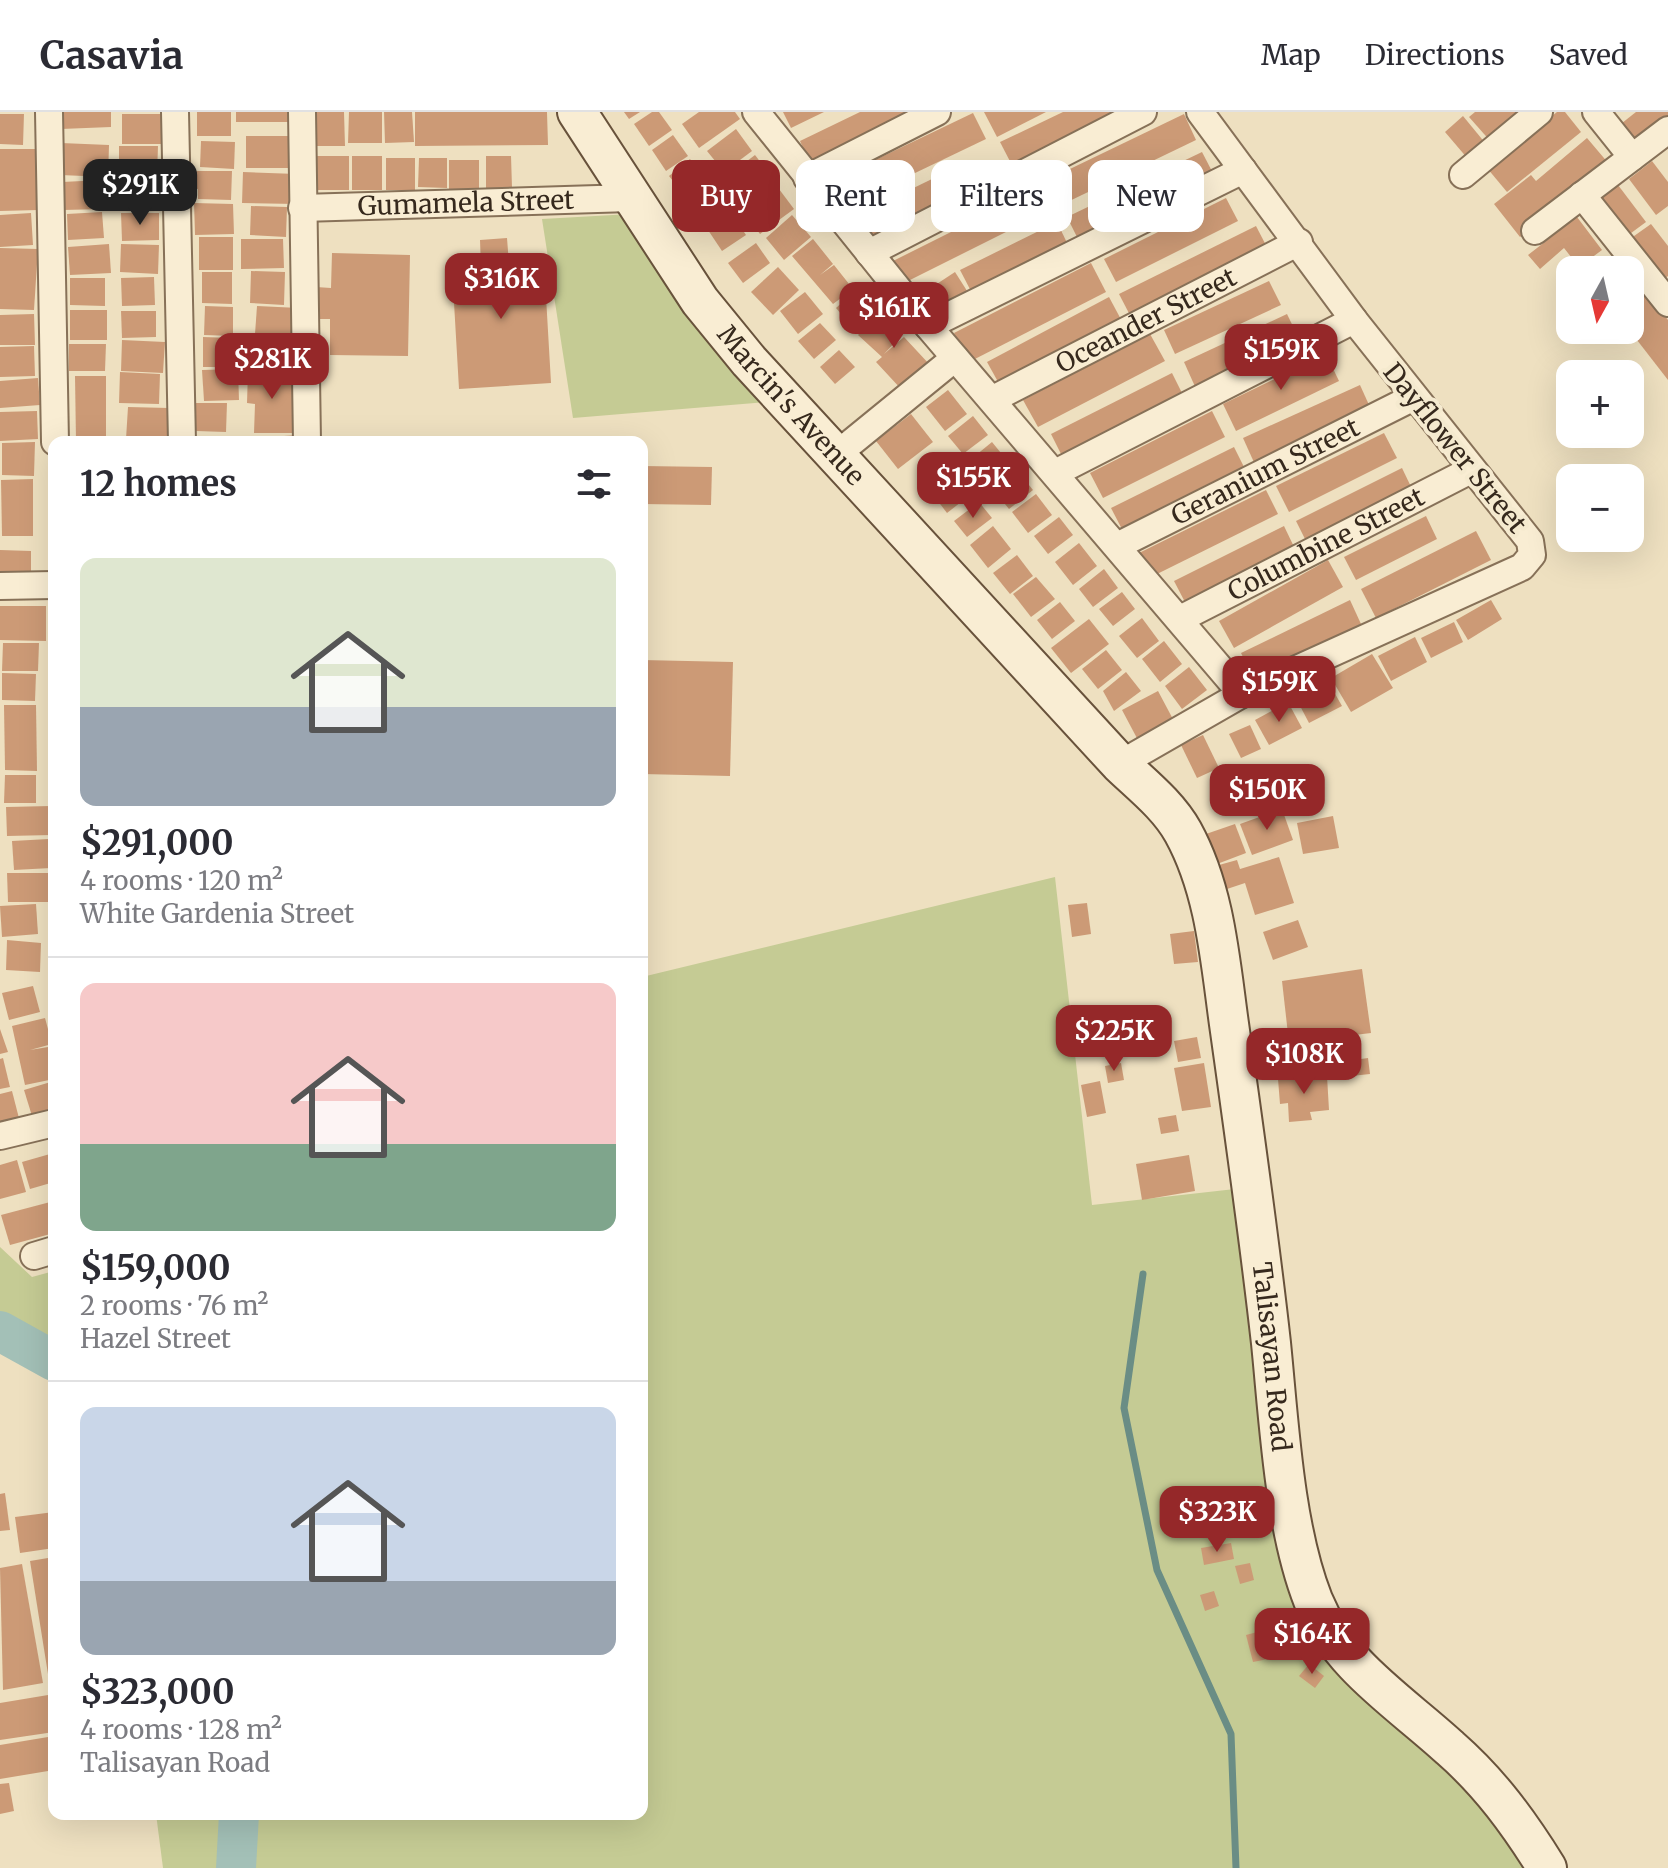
<!DOCTYPE html>
<html lang="en">
<head>
<meta charset="utf-8">
<style>
  body { margin:0; font-family:Merriweather,serif; background:#f2f2f3; color:#2b2b33; height:100vh; display:flex; flex-direction:column; font-size:30px; white-space:nowrap }
  * { box-sizing:border-box; margin:0 }
  p { font-size:26px; color:#7c7c81 }
  .icon { flex:none; width:44px; height:44px; fill:none; stroke:currentColor; stroke-width:2; stroke-linecap:round; stroke-linejoin:round }
  .map { position:relative; flex:1; overflow:hidden }
  .side { position:absolute; left:48px; top:324px; width:600px; height:1384px; display:flex; flex-direction:column; background:#fff; border-radius:16px; box-shadow:0 8px 32px #0002 }
  .side>* { flex:none }
  .banner { position:absolute; left:672px; top:48px; width:760px; height:72px; display:flex; gap:16px }
  .needle { width:52px; rotate:188deg }
  .buttons { position:absolute; left:1556px; top:144px; display:grid; gap:16px }
  .buttons a { display:grid; place-items:center; width:88px; height:88px; border-radius:16px; background:#fff; box-shadow:0 8px 32px #0002; font-size:40px }
  .price { position:absolute; translate:-50% -68px; padding:0 18px; border-radius:16px; background:#952829; color:#fff; font-size:26px; line-height:52px; filter:drop-shadow(0 2px 4px #0008) }
  .price::after { content:''; position:absolute; left:50%; top:48px; width:24px; height:18px; margin-left:-12px; background:inherit; clip-path:polygon(0 0,100% 0,50% 100%) }
  .price.current { background:#222; color:#fff }
  ul { padding:0; list-style:none }
  li { display:grid; align-content:center; gap:16px; height:424px; padding:0 32px }
  li+li { border-top:2px solid #e1e1e2 }
  li span { display:grid; place-items:center; height:248px; border-radius:16px; color:#555 }
  li>.icon { margin-inline-start:auto }
  span .icon { width:144px; height:144px; fill:#fffc; stroke-width:1 }
  li b { font-size:34px }
  h2 { display:flex; justify-content:space-between; align-items:center; height:96px; padding:0 32px; font-size:34px }
  .tag { padding:0 28px; border-radius:16px; background:#fff; box-shadow:0 8px 32px #0002; font-size:28px; line-height:72px }
  .tag.current { background:#952829; color:#fff }
  header { display:flex; align-items:center; gap:48px; box-sizing:border-box; height:112px; padding:0 40px; background:#fff; border-bottom:2px solid #e1e1e2 }
  header strong { font-size:38px }
  nav { display:flex; gap:44px; margin-inline-start:auto; font-size:28px }
  .map>svg:first-child { display:block }
  .green { fill:#c5cb94 }
  .lines { fill:none; stroke-linecap:round; stroke-linejoin:round }
  .stream { stroke:#6a8d85; stroke-width:7 }
  .river { stroke:#a3c0b7; stroke-width:40 }
  .building { fill:#cc9a76 }
  .minor-casing { stroke:#877158; stroke-width:30 }
  .secondary-casing { stroke:#68523b; stroke-width:42 }
  .minor { stroke:#f9edd3; stroke-width:26 }
  .secondary { stroke:#f9edd3; stroke-width:38 }
  .labels { text-anchor:middle; stroke-width:8; stroke-linejoin:round; paint-order:stroke }
  .street-label { font-size:26px; fill:#36291d; stroke:#f5eacf }
</style>
</head>
<body>
<header>
<strong>Casavia</strong>
<nav><a>Map</a><a>Directions</a><a>Saved</a></nav>
</header>
<div class="map">
<svg width="1668" height="1756" viewBox="0 0 1668 1756">
  <rect width="100%" height="100%" fill="#eee0c0"/>
  <!-- green -->
  <g class="green">
    <path d="M631,102L768,290L573,306L542,107Z"/>
    <path d="M1055,765L1092,1093L1235,1077L1298,1468L1537,1756H241L245,1702H642V865Z"/>
    <path d="M0,1135L32,1165L54,1159V1244L0,1214Z"/>
    <path d="M156,1702H230L226,1756H163Z"/>
  </g>
  <g class="lines">
    <!-- stream -->
    <path class="stream" d="M1143,1162L1124,1296L1157,1458L1231,1622L1236,1756"/>
    <!-- river -->
    <g class="river">
      <path d="M0,1219L54,1249"/>
      <path d="M236,1756L239,1702"/>
    </g>
  </g>
  <!-- building -->
  <g class="building">
    <path d="M60,0H111V15L61,17Z"/>
    <rect x="197" y="0" width="34" height="24"/>
    <rect x="236" y="0" width="52" height="10"/>
    <path d="M315,0H344L345,34H316Z"/>
    <path d="M349,0H382V31H348Z"/>
    <path d="M384,0H412L414,30L385,31Z"/>
    <path d="M415,0H547L548,33L415,34Z"/>
    <path d="M624,0H640L629,7Z"/>
    <path d="M652,0H659L672,18L649,34L634,12Z"/>
    <path d="M699,0H735L740,7L699,36L682,12Z"/>
    <path d="M783,0H824L791,16Z"/>
    <path d="M860,0H932L813,57L800,29Z"/>
    <path d="M984,0H1046L997,25Z"/>
    <path d="M1063,0H1136L1015,59L1000,30Z"/>
    <path d="M1475,0H1530L1492,31L1469,5Z"/>
    <path d="M1557,0H1565L1581,20L1507,80L1487,56Z"/>
    <path d="M1636,0H1668V9L1635,37L1617,15Z"/>
    <path d="M973,1L986,27L842,96L829,70Z"/>
    <path d="M0,2H24L23,33L0,32Z"/>
    <rect x="122" y="2" width="43" height="30"/>
    <path d="M1184,2L1196,28L1057,95L1045,69Z"/>
    <path d="M1463,4L1486,32L1468,47L1445,20Z"/>
    <path d="M736,17L752,39L724,60L707,39Z"/>
    <path d="M673,23L688,44L666,59L652,38Z"/>
    <rect x="246" y="24" width="47" height="32"/>
    <path d="M1587,26L1609,52L1520,125L1494,92L1531,63L1536,69Z"/>
    <path d="M201,29L235,30L234,57L200,55Z"/>
    <path d="M61,31L109,33L108,65L60,63Z"/>
    <path d="M119,34H158L157,63H119Z"/>
    <path d="M0,37H37L38,98L0,99Z"/>
    <path d="M1202,40L1215,65L1079,129L1067,105Z"/>
    <path d="M755,43L774,68L741,94L721,69Z"/>
    <rect x="316" y="44" width="33" height="34"/>
    <rect x="352" y="44" width="30" height="34"/>
    <path d="M486,44H511L512,76H486Z"/>
    <rect x="386" y="46" width="29" height="32"/>
    <path d="M419,46H447V76L418,75Z"/>
    <path d="M690,47L706,68L685,84L669,64Z"/>
    <path d="M449,48H479V77L449,78Z"/>
    <path d="M971,48L984,74L869,130L856,104Z"/>
    <path d="M1652,49L1668,70V94L1656,103L1629,67Z"/>
    <path d="M198,59H232L231,88L198,87V77L190,76V60Z"/>
    <path d="M243,60L297,62L296,92L242,91Z"/>
    <path d="M165,66L167,95L117,98L115,68Z"/>
    <path d="M103,68L104,97L63,98L62,70Z"/>
    <path d="M710,71L729,94L705,113L686,90Z"/>
    <path d="M776,73L794,97L760,122L742,98Z"/>
    <path d="M1618,73L1646,110L1623,127L1595,90Z"/>
    <path d="M1035,78L1046,100L902,172L891,150Z"/>
    <path d="M1226,86L1238,109L1116,170L1104,147Z"/>
    <path d="M194,91L233,92L234,122L195,123Z"/>
    <path d="M251,94L287,95L286,125L250,123Z"/>
    <path d="M102,100L104,126L68,128L67,102Z"/>
    <path d="M31,101L33,133L0,135V103Z"/>
    <path d="M121,101H159V128L122,129Z"/>
    <path d="M732,102L746,123L722,139L708,118Z"/>
    <path d="M792,103L811,125L784,148L766,126Z"/>
    <path d="M1577,105L1602,138L1579,155L1564,136L1540,157L1528,143Z"/>
    <path d="M1057,110L1069,135L973,183L960,158Z"/>
    <path d="M1651,112L1668,134V164L1659,171L1627,129Z"/>
    <path d="M1256,114L1270,141L1133,209L1119,182Z"/>
    <rect x="199" y="125" width="34" height="33"/>
    <path d="M507,126L509,152L544,150L551,271L459,277L452,156L481,155L480,128Z"/>
    <path d="M241,127H283L284,156L241,157Z"/>
    <path d="M813,127L833,152L820,163L834,153L853,177L833,192L792,144Z"/>
    <path d="M756,131L770,151L743,171L728,151Z"/>
    <path d="M109,132L111,161L70,163L68,135Z"/>
    <path d="M121,132L159,133L158,162L120,160Z"/>
    <path d="M0,136L38,137L34,198L0,197Z"/>
    <path d="M332,141L410,143L408,244L330,243V207H316V175L331,176Z"/>
    <path d="M1619,148L1627,158H1605Z"/>
    <path d="M1091,151L1106,180L969,250L954,221Z"/>
    <path d="M778,155L799,178L773,203L751,180Z"/>
    <path d="M251,159L285,160L284,193L250,191Z"/>
    <path d="M202,160H232V192L202,191Z"/>
    <path d="M955,160L969,182L933,204L920,183Z"/>
    <path d="M1630,162L1639,174L1630,181Z"/>
    <path d="M154,165L155,193L122,194L121,166Z"/>
    <path d="M70,166H105V194L70,193Z"/>
    <path d="M1269,169L1281,193L1175,242L1164,218Z"/>
    <path d="M1643,176L1668,208V268L1630,219V186Z"/>
    <path d="M857,177L877,200L855,218L836,196Z"/>
    <path d="M805,180L823,202L798,222L780,199Z"/>
    <path d="M1109,185L1124,213L1002,277L987,250Z"/>
    <path d="M205,194L233,195V224L204,223Z"/>
    <path d="M257,194L299,196L297,225L255,222Z"/>
    <rect x="70" y="198" width="37" height="30"/>
    <path d="M882,198L905,220L884,242L904,225L930,253L902,278L876,250L882,245L858,223Z"/>
    <path d="M121,199H156V225L122,226Z"/>
    <path d="M34,202L35,233H0V203Z"/>
    <path d="M1287,202L1301,231L1197,279L1184,250Z"/>
    <path d="M820,211L836,228L814,247L798,229Z"/>
    <path d="M1150,222L1165,249L1038,315L1023,288Z"/>
    <path d="M203,225L232,226V255H203Z"/>
    <rect x="249" y="227" width="39" height="27"/>
    <path d="M122,228L165,230L163,261L121,259Z"/>
    <path d="M69,232H106L105,259H69Z"/>
    <path d="M34,234L35,264L0,265V235Z"/>
    <path d="M839,238L855,255L835,272L820,255Z"/>
    <path d="M1326,242L1339,269L1236,319L1223,292Z"/>
    <path d="M238,257L239,288L204,289L202,258Z"/>
    <path d="M248,259L295,260L294,321H254L255,292L247,291Z"/>
    <path d="M120,260L160,262L159,292L119,291Z"/>
    <path d="M1172,261L1184,285L1063,346L1051,322Z"/>
    <path d="M75,264H106V330H76Z"/>
    <path d="M38,266L40,293L0,296V269Z"/>
    <path d="M1360,273L1374,304L1257,357L1243,326Z"/>
    <path d="M948,278L967,302L945,319L926,295Z"/>
    <path d="M196,291H227L226,320L196,319Z"/>
    <path d="M128,295L169,296L168,328L126,327Z"/>
    <path d="M37,299L38,327L0,329V300Z"/>
    <path d="M1212,299L1225,325L1103,386L1090,361Z"/>
    <path d="M911,302L933,330L898,357L876,329Z"/>
    <path d="M973,304L988,323L963,342L948,324Z"/>
    <path d="M1384,321L1397,346L1289,400L1276,374Z"/>
    <path d="M299,323V330H254V326Z"/>
    <rect x="203" y="327" width="23" height="3"/>
    <path d="M35,330L34,364L2,363V331Z"/>
    <path d="M992,330L1009,351L986,369L970,348Z"/>
    <path d="M1234,335L1247,361L1125,423L1111,396Z"/>
    <path d="M642,354L712,355L711,393L642,392Z"/>
    <path d="M1015,356L1033,378L1009,397L991,375Z"/>
    <path d="M1402,356L1414,381L1308,433L1296,409Z"/>
    <path d="M954,362L970,383L947,401L931,380Z"/>
    <path d="M33,367V424H2L1,368Z"/>
    <path d="M1266,378L1278,402L1151,465L1139,441Z"/>
    <path d="M1036,382L1052,403L1028,421L1012,400Z"/>
    <path d="M979,390L992,406L967,425L954,409Z"/>
    <path d="M1426,404L1437,427L1356,468L1344,445Z"/>
    <path d="M1059,405L1073,423L1048,442L1034,424Z"/>
    <path d="M993,414L1011,437L988,456L970,433Z"/>
    <path d="M1284,414L1296,439L1187,494L1174,469Z"/>
    <path d="M1476,419L1491,448L1376,506L1361,477Z"/>
    <path d="M1079,431L1097,454L1073,473L1055,450Z"/>
    <path d="M0,438L31,439V467L0,466Z"/>
    <path d="M1017,443L1033,464L1010,482L993,461Z"/>
    <path d="M1328,448L1343,475L1234,536L1219,509Z"/>
    <path d="M1104,457L1118,476L1093,495L1079,477Z"/>
    <path d="M1036,465L1055,487L1031,505L1013,482Z"/>
    <path d="M1122,480L1135,497L1113,514L1099,497Z"/>
    <path d="M1350,488L1361,512L1253,565L1241,541Z"/>
    <path d="M1491,488L1502,507L1468,528L1456,508Z"/>
    <path d="M1060,490L1075,509L1052,527L1037,508Z"/>
    <path d="M0,494H46V529L0,528Z"/>
    <path d="M1142,506L1159,529L1137,546L1119,524Z"/>
    <path d="M1089,507L1109,532L1071,561L1051,536Z"/>
    <path d="M1454,510L1463,530L1431,546L1421,526Z"/>
    <path d="M1415,525L1427,550L1391,569L1378,544Z"/>
    <path d="M1164,529L1182,552L1160,570L1142,547Z"/>
    <path d="M3,531H39L38,559H2Z"/>
    <path d="M1106,538L1122,558L1098,577L1082,557Z"/>
    <path d="M1372,542L1393,576L1351,600L1331,566Z"/>
    <path d="M642,548L733,550L730,664L642,662Z"/>
    <path d="M1189,555L1207,578L1182,597L1165,574Z"/>
    <path d="M1126,560L1141,579L1114,599L1103,579Z"/>
    <path d="M2,561L36,562L35,589L2,588Z"/>
    <path d="M1330,573L1342,594L1309,611L1298,590Z"/>
    <path d="M1158,579L1175,611L1139,630L1122,598Z"/>
    <path d="M1288,590L1302,616L1269,633L1255,608Z"/>
    <path d="M4,593H36L37,659L5,658Z"/>
    <path d="M1250,613L1261,637L1241,646L1229,622Z"/>
    <path d="M1203,623L1219,656L1197,666L1181,633Z"/>
    <path d="M5,663H36V691H4Z"/>
    <path d="M51,694L52,723L7,724L6,695Z"/>
    <path d="M1282,697L1293,728L1252,743L1240,712Z"/>
    <path d="M1333,704L1339,736L1303,742L1297,711Z"/>
    <path d="M1235,712L1246,741L1217,752L1206,722Z"/>
    <path d="M49,727L51,756L14,758L12,729Z"/>
    <path d="M1279,745L1294,791L1255,803L1245,771L1227,777L1219,753L1237,748L1240,757Z"/>
    <path d="M7,761H48V790H8Z"/>
    <path d="M1087,791L1091,822L1072,825L1068,793Z"/>
    <path d="M36,792L38,822L2,825L0,794Z"/>
    <path d="M1298,808L1308,835L1273,848L1263,820Z"/>
    <path d="M1194,819L1198,850L1174,852L1170,822Z"/>
    <path d="M7,828L41,831L40,860L6,858Z"/>
    <path d="M1362,857L1371,921L1289,931L1282,869Z"/>
    <path d="M33,874L40,900L9,908L2,881Z"/>
    <path d="M45,906L52,932L30,938L54,934V967L25,973L12,914Z"/>
    <path d="M0,917L8,940L0,942Z"/>
    <path d="M1197,925L1201,946L1178,950L1174,929Z"/>
    <path d="M3,946L10,975L0,977V947Z"/>
    <path d="M1368,946L1370,962L1342,965L1340,950Z"/>
    <path d="M1121,951L1124,968L1108,971L1105,954Z"/>
    <path d="M1204,951L1211,995L1182,999L1174,956Z"/>
    <path d="M1327,964L1329,998L1310,1000L1312,1008L1289,1010L1288,991L1280,992L1278,967Z"/>
    <path d="M54,969V998L32,1004L24,978Z"/>
    <path d="M1100,969L1106,1001L1087,1005L1081,973Z"/>
    <path d="M12,979L21,1014L0,1020V982Z"/>
    <path d="M1176,1003L1179,1019L1161,1022L1158,1006Z"/>
    <path d="M50,1042L54,1070L30,1077L22,1050Z"/>
    <path d="M1189,1043L1195,1079L1142,1088L1136,1052Z"/>
    <path d="M17,1048L26,1080L0,1087V1053Z"/>
    <path d="M54,1089V1121L10,1133L1,1103Z"/>
    <path d="M5,1381L10,1418L0,1419V1382Z"/>
    <path d="M54,1400V1436L20,1441L15,1405Z"/>
    <path d="M1231,1431L1234,1447L1204,1453L1201,1436Z"/>
    <path d="M54,1445V1580L51,1581L30,1449Z"/>
    <path d="M1250,1451L1254,1468L1240,1472L1235,1454Z"/>
    <path d="M22,1452L43,1571L3,1578L0,1456Z"/>
    <path d="M1214,1479L1219,1494L1205,1499L1200,1483Z"/>
    <path d="M1274,1503L1284,1517L1271,1526L1261,1513Z"/>
    <path d="M1261,1519L1268,1547L1253,1550L1246,1523Z"/>
    <path d="M1309,1552L1324,1564L1315,1576L1299,1564Z"/>
    <path d="M54,1582V1620L0,1628V1591Z"/>
    <path d="M54,1624V1658L0,1667V1633Z"/>
    <path d="M9,1671L14,1699L0,1702V1672Z"/>
  </g>
  <g class="lines">
    <defs>
      <g id="minor">
        <path d="M49,0L55,330"/>
        <path d="M175,0L182,330"/>
        <path d="M302,0L307,330"/>
        <path d="M756,0L928,214L1242,582"/>
        <path d="M1596,0L1632,45"/>
        <path d="M1463,63L1539,0"/>
        <path d="M807,66L937,0"/>
        <path d="M1582,83L1668,191"/>
        <path id="s1" d="M302,96L630,86"/>
        <path d="M1535,119L1668,18"/>
        <path d="M869,141L1143,0"/>
        <path d="M928,214L1243,58"/>
        <path id="s2" d="M993,287L1299,130"/>
        <path d="M836,343L955,246"/>
        <path d="M1055,361L1354,208"/>
        <path id="s3" d="M1117,434L1414,285"/>
        <path d="M0,474L54,473"/>
        <path id="s4" d="M1180,507L1471,358"/>
        <path d="M1120,652L1242,582L1522,455L1532,443L1530,429L1354,208L1200,0"/>
        <path d="M0,1024L54,1011"/>
        <path d="M34,1144L54,1138"/>
      </g>
      <g id="secondary">
        <path id="s5" d="M577,0L700,189L749,249L1120,652C1142,673 1168,693 1183,720C1215,778 1220,847 1229,912C1244,1018 1259,1124 1271,1231C1279,1310 1284,1414 1313,1488C1339,1553 1400,1590 1450,1636C1490,1671 1519,1711 1547,1756"/>
      </g>
    </defs>
    <!-- minor casing -->
    <use href="#minor" class="minor-casing"/>
    <!-- secondary casing -->
    <use href="#secondary" class="secondary-casing"/>
    <!-- minor -->
    <use href="#minor" class="minor"/>
    <!-- secondary -->
    <use href="#secondary" class="secondary"/>
  </g>
  <g class="labels">
    <!-- street labels -->
    <g class="street-label">
      <text dy="9" stroke="none"><textPath href="#s1" startOffset="164">Gumamela Street</textPath></text>
      <text dy="9" stroke="none"><textPath href="#s2" startOffset="172">Oceander Street</textPath></text>
      <text dy="9" stroke="none"><textPath href="#s5" startOffset="364">Marcin's Avenue</textPath></text>
      <text transform="translate(1455 336) rotate(51)" y="9">Dayflower Street</text>
      <text dy="9" stroke="none"><textPath href="#s3" startOffset="166">Geranium Street</textPath></text>
      <text dy="9" stroke="none"><textPath href="#s4" startOffset="164">Columbine Street</textPath></text>
      <text dy="9" stroke="none"><textPath href="#s5" startOffset="1478">Talisayan Road</textPath></text>
    </g>
  </g>
</svg>
<div class="buttons">
<a><svg class="needle" viewBox="-14 -14 28 28"><path d="M0-13l5 13h-10z" fill="#e53935"/><path d="M0 13l5-13h-10z" fill="#7c7c81"/></svg></a>
<a>+</a>
<a>−</a>
</div>
<b class="price current" style="left:140px;top:115px">$291K</b>
<b class="price" style="left:501px;top:209px">$316K</b>
<b class="price" style="left:894px;top:238px">$161K</b>
<b class="price" style="left:1281px;top:280px">$159K</b>
<b class="price" style="left:272px;top:289px">$281K</b>
<b class="price" style="left:973px;top:408px">$155K</b>
<b class="price" style="left:1279px;top:612px">$159K</b>
<b class="price" style="left:1267px;top:720px">$150K</b>
<b class="price" style="left:1114px;top:961px">$225K</b>
<b class="price" style="left:1304px;top:984px">$108K</b>
<b class="price" style="left:1217px;top:1442px">$323K</b>
<b class="price" style="left:1312px;top:1564px">$164K</b>
<div class="banner">
<a class="tag current">Buy</a>
<a class="tag">Rent</a>
<a class="tag">Filters</a>
<a class="tag">New</a>
</div>
<section class="side">
<h2>12 homes<svg class="icon" aria-label="filters" viewBox="0 0 24 24"><path d="M4 7h16M4 17h16"/><circle cx="9" cy="7" r="2"/><circle cx="15" cy="17" r="2"/></svg></h2>
<ul>
<li><span style="background:linear-gradient(#dfe7d0 60%,#9aa5b1 0)"><svg class="icon" aria-label="home" viewBox="0 0 24 24"><path d="M3 11l9-7 9 7M6 9v11h12V9"/></svg></span><div><b>$291,000</b><p>4 rooms · 120 m²</p><p>White Gardenia Street</p></div></li>
<li><span style="background:linear-gradient(#f6c9c9 65%,#7fa58c 0)"><svg class="icon" aria-label="home" viewBox="0 0 24 24"><path d="M3 11l9-7 9 7M6 9v11h12V9"/></svg></span><div><b>$159,000</b><p>2 rooms · 76 m²</p><p>Hazel Street</p></div></li>
<li><span style="background:linear-gradient(#c9d6e8 70%,#9aa5b1 0)"><svg class="icon" aria-label="home" viewBox="0 0 24 24"><path d="M3 11l9-7 9 7M6 9v11h12V9"/></svg></span><div><b>$323,000</b><p>4 rooms · 128 m²</p><p>Talisayan Road</p></div></li>
</ul>
</section>
</div>
</body>
</html>
